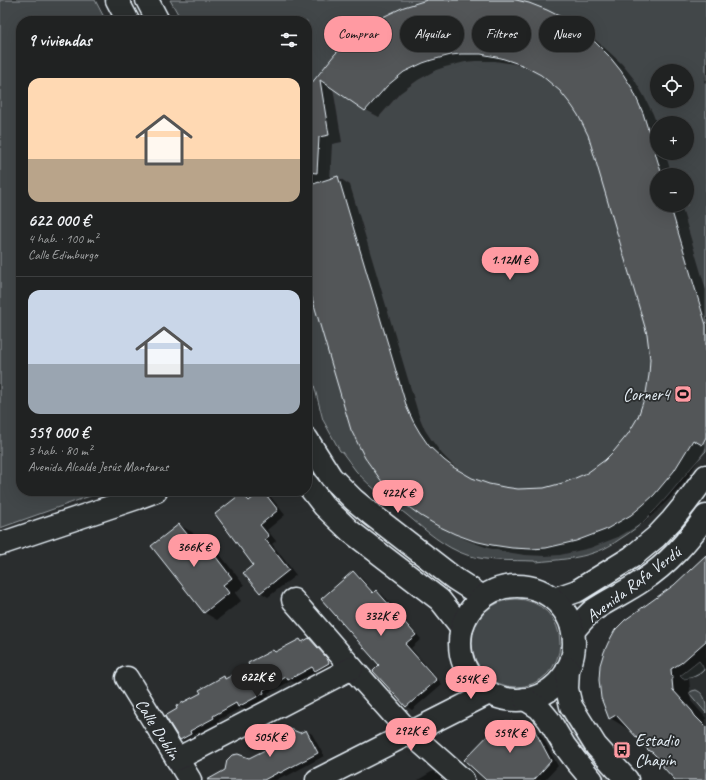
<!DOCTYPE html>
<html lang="es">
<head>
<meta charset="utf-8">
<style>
  body { margin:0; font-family:Caveat,sans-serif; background:#282a2a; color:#f1f3f6; height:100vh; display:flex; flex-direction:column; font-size:15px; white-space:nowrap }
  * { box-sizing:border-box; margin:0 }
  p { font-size:13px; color:#a2a4a5 }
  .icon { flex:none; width:22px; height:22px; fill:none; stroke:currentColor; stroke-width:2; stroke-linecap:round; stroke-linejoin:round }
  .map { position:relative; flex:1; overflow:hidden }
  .details { position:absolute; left:16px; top:16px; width:296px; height:480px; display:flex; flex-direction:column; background:#202222; border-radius:16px; box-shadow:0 4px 16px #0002,0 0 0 1px #3d3f40 }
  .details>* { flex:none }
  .guide { position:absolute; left:324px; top:16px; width:322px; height:36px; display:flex; gap:8px }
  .buttons { position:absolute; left:650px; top:64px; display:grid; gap:8px }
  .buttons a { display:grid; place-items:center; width:44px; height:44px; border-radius:50%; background:#202222; box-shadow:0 4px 16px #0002,0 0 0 1px #3d3f40; font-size:20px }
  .price { position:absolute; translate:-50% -34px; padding:0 9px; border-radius:14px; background:#ff9aa2; color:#111; font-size:13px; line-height:26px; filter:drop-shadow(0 1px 2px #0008) }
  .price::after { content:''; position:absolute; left:50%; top:24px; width:12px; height:9px; margin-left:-6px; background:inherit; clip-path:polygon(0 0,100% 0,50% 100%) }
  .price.current { background:#222; color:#fff }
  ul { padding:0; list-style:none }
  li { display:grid; align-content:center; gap:8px; height:212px; padding:0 12px }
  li+li { border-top:1px solid #3d3f40 }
  li span { display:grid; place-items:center; height:124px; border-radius:12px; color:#555 }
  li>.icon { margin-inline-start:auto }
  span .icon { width:72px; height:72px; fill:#fffc; stroke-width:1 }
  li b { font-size:17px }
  h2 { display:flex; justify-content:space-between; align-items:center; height:48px; padding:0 12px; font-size:17px }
  .tag { padding:0 14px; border-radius:18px; background:#202222; box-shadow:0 4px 16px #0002,0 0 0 1px #3d3f40; font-size:14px; line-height:36px }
  .tag.current { background:#ff9aa2; color:#111 }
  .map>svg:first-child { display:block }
  .green { fill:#424648; stroke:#959ca0; fill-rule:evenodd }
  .shadow { fill:#0007; fill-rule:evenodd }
  .building { fill:#535759; stroke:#e8f1f8 }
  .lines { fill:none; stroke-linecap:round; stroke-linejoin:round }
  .minor-casing { stroke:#e8f1f8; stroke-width:25 }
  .major-casing { stroke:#e8f1f8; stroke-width:25 }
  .minor { stroke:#2a2d2e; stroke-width:22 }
  .major { stroke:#2a2d2e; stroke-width:22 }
  .labels { text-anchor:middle; stroke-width:3.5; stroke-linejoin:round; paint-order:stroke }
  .poi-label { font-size:17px; fill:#e8f1f8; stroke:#2a2d2e; text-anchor:end }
  .street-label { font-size:17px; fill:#e8f1f8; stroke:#2a2d2e }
</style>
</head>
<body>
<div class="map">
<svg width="706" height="780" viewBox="0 0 706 780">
  <rect width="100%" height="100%" fill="#2a2d2e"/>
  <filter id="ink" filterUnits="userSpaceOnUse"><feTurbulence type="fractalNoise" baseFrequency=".025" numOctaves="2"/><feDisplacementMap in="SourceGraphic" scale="8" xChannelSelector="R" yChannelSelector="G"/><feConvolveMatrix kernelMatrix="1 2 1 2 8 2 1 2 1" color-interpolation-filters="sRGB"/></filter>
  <g filter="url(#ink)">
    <!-- green -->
    <g class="green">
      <path d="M0,0H95L106,21H21V491H104L0,528Z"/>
      <path d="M170,0H706V451C686,472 670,496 649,516C641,525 631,532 620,539C613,544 605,549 596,552C577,559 556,560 536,562L534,561C512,560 489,562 467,555C445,548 425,530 407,515C389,501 371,488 356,471C351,465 347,458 342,452L340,451L323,420L307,358V21H182ZM657,71H687V101H657ZM657,123H687V153H657ZM657,175H687V205H657Z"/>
      <circle cx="516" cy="643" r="44"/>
      <path d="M699,661L702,665L704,670C699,676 691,678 683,679L680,676Z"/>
      <path d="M696,690C706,694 706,703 706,713L689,693L692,691Z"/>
      <path d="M567,719L613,780H604L591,766L562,723Z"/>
    </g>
    <!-- shadow -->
    <g class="shadow">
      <path d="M433,0H512L564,20L578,28L593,38L608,51L622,64L634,79L644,96L653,114L657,125V153H665L672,175H657V205H681L706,290V447L687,479L678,490L656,512L644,522L618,537L590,548L560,555L545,556L525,555L506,552L488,548L469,541L452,533L422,515L307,277V91L336,54ZM475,61H495L515,64L536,72L551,81L567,97L585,124L589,134L648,334L651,359L649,385L639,417L629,435L606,460L597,467L578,479L544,489L518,490L489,485L472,479L457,469L442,454L433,442L425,430L419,416L350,185L338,177L330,180L332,144L342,142L333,88L366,110L379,117L400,93L418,80L436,70L445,67L465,62Z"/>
      <path d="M706,71V83L704,82Z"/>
      <path d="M263,491L270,496L285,515L267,530L276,541L272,544L296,575L268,597L260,592L242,494L251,500Z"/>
      <path d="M179,525L192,532L203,547L206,545L218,552L244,585L235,593L241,601L217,620L205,613L153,546Z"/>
      <path d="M706,555V667L699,673L689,679L691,701L706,718V780H676L664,763L629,728L628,729L610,718L678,584Z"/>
      <path d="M353,572L359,575L374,593L376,591L382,594L421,639L411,648L442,684L412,710L406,706L381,665Z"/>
      <path d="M309,639L316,643L333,663L335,667L322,674L317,671L295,683L291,681L268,693L270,696L245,710L241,708L218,720L219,722L195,735L197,738L187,743L181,739L202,693L224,678L227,679L251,667L273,651L277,653L300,640L303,642Z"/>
      <path d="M521,723L541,735L558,766L545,780H487Z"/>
      <path d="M306,731L312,734L324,756L287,776L285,775L276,780H220L249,759Z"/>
      <path d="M433,771L446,780H418Z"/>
    </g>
    <!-- building -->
    <g class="building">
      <path d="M427,0H516L529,3L547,10L565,19L580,30L595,42L609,56L621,71L632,88L643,113L662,175H657V205H670L706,325V437L702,445L693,440L674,471L654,495L643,505L631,515L605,530L576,541L546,548L531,549L512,548L492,545L474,541L455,534L438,526L421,516L406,505L385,486L365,458L351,430L307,281V186L338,176L407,408L413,421L420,433L429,446L444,460L453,467L472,478L489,484L504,487L518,489L544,488L566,482L587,473L605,460L614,451L628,434L638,417L646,393L649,375L650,359L647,334L588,135L578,115L572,106L560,91L541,75L522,65L501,58L481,54H461L451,55L432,60L423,63L404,72L387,86L365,111L320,80L329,135L319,137L317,173L307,172V89L335,54L356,35L379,19L391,13L404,7Z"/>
      <path d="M261,491H263L278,510L260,525L269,536L265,539L289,570L260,593L243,573L253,565L215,514L242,493L249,501Z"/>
      <path d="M179,524L199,549L206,544L232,578L223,585L229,593L204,613L151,546Z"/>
      <path d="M706,555V641L681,663L671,669L673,690L692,711L695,716L706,727V780H675L663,767V763L652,752L649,751L616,715L609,719L601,698L599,680L600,665L604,652L608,643L615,630L625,620L674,585Z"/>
      <path d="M353,571L373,593L376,590L416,635L405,644L437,680L406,707L373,671L379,665L321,599Z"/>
      <path d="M309,638L327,658L329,663L315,671L312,667L288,680L286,677L263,690L264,693L238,707L236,703L213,716L214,718L190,731L191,734L180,740L165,716L177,709L176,706L201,693L199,690L224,676L225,679L249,666L248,663L273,650L275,652L300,639L302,642Z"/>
      <path d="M506,721L521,722L534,729L551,761L534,780H486L464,760L500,723Z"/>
      <path d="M288,728L300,733L306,730L318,753L280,773L279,772L264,780H207L225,770L227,760L232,755L238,754L249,758L275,745L277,735L282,730Z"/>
    </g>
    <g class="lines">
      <defs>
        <g id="minor">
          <path d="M0,544L137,498L156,491"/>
          <path d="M554,599L577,591L632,557L656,537L672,520L686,503L706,476"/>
          <path d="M293,600L352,668L410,733L463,780"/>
          <path d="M573,631C579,625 585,617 592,611C608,600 626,592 642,581C669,563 687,542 706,516"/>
          <path d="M127,678L190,780"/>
          <path d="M177,759L352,668"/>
          <path d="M317,780L489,693"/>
        </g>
        <g id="major">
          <path d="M117,0L128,21"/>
          <path d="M147,0L158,21"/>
          <path d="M307,439L331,477L354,500L371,514L455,579L483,597"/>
          <path d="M307,484L324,506L350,531L440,600L462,628"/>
          <circle cx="517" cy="643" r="57"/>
          <path d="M568,668L567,689L571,706L596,746L627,780"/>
          <path d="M525,699L539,708L549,720L564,745L576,761L592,780"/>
        </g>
      </defs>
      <!-- minor casing -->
      <use href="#minor" class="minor-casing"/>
      <!-- major casing -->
      <use href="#major" class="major-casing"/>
      <!-- minor -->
      <use href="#minor" class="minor"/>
      <!-- major -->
      <use href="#major" class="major"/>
    </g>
  </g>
  <!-- icons -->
  <defs>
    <symbol id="stadium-square" viewBox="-11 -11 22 22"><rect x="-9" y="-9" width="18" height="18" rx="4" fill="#ff9aa2" stroke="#2a2d2e"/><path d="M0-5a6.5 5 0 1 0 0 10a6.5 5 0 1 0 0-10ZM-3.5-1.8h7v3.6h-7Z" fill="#111"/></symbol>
    <symbol id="bus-square" viewBox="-11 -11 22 22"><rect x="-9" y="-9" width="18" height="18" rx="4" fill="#ff9aa2" stroke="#2a2d2e"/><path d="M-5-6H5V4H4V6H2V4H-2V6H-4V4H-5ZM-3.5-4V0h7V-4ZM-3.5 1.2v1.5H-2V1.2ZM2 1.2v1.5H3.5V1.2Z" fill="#111"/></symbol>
  </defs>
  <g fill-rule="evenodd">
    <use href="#stadium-square" x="673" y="384" width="20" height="20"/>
    <use href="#bus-square" x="612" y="740" width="20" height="20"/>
  </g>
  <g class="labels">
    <!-- poi labels -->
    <g class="poi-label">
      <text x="670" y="400">Corner4</text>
      <text x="635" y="746" text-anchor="start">Estadio<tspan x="635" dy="20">Chapín</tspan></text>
    </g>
    <!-- street labels -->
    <g class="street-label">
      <text transform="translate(633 584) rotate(-37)" y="6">Avenida Rafa Verdú</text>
      <text transform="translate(158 729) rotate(58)" y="6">Calle Dublín</text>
    </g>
  </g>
</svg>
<div class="buttons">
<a><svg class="icon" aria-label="locate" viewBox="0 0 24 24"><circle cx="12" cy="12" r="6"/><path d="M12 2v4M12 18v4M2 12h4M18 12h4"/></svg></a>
<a>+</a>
<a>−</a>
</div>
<b class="price" style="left:510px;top:281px">1.12M €</b>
<b class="price" style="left:398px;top:514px">422K €</b>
<b class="price" style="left:194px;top:568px">366K €</b>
<b class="price" style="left:381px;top:637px">332K €</b>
<b class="price current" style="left:257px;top:698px">622K €</b>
<b class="price" style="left:471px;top:700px">554K €</b>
<b class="price" style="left:411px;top:752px">292K €</b>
<b class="price" style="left:510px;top:754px">559K €</b>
<b class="price" style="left:270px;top:758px">505K €</b>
<div class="guide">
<a class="tag current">Comprar</a>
<a class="tag">Alquilar</a>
<a class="tag">Filtros</a>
<a class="tag">Nuevo</a>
</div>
<section class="details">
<h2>9 viviendas<svg class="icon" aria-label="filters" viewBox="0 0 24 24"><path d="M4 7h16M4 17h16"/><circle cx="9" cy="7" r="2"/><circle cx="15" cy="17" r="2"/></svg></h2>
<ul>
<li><span style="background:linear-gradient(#ffd9b3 65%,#b9a48a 0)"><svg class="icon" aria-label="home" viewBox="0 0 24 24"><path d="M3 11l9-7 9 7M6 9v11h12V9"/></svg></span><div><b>622 000 €</b><p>4 hab. · 100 m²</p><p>Calle Edimburgo</p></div></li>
<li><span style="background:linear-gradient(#c9d6e8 60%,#9aa5b1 0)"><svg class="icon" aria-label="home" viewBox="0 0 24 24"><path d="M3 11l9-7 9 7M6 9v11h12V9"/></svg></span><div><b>559 000 €</b><p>3 hab. · 80 m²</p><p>Avenida Alcalde Jesús Mantaras</p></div></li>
</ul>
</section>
</div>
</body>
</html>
